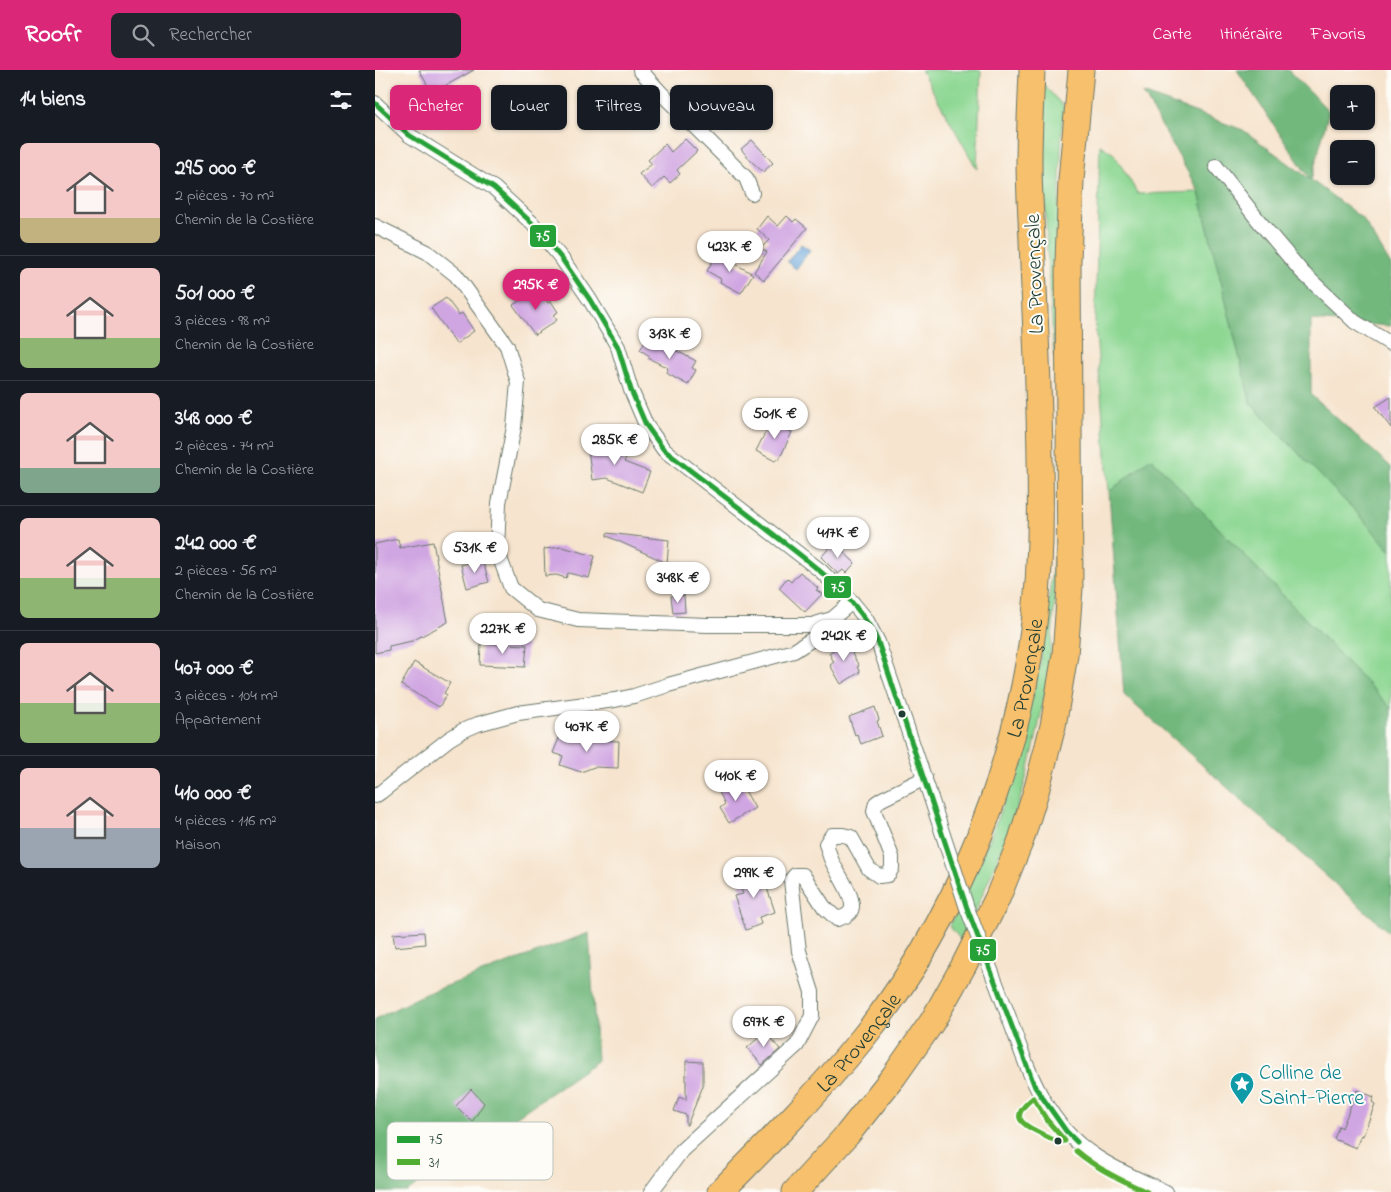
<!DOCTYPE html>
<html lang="fr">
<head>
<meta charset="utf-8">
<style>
  body { margin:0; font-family:"Indie Flower",sans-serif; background:#20242c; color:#f1f3f6; height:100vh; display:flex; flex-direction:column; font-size:19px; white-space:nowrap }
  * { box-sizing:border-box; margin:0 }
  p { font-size:16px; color:#9ea1a6 }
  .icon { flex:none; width:28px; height:28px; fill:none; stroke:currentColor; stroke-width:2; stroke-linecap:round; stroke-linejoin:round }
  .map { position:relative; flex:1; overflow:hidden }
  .drawer { display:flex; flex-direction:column; background:#171b24; width:375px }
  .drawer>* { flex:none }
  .guide { position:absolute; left:15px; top:15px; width:475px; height:45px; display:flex; gap:10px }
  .tools { position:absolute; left:955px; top:15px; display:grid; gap:10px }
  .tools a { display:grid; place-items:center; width:45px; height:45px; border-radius:8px; background:#171b24; box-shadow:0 1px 4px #0004; font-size:25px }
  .price { position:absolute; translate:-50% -42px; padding:0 11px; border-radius:18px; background:#fff; color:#222; font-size:16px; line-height:32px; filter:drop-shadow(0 1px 2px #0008) }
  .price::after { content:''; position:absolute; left:50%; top:30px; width:15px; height:11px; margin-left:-8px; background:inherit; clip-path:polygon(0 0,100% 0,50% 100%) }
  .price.on { background:#db2777; color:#fff }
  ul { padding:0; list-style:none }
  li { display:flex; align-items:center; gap:15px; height:125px; padding:0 20px }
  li+li { border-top:1px solid #363941 }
  li span { display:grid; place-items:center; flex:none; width:140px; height:100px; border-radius:8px; color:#555 }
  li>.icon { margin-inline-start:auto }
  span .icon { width:60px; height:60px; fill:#fffc; stroke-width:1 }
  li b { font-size:21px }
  h2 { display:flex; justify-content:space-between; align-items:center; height:60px; padding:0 20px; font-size:21px }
  .chip { padding:0 18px; border-radius:8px; background:#171b24; box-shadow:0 1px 4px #0004; font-size:18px; line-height:45px }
  .chip.on { background:#db2777; color:#fff }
  header { display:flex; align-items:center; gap:30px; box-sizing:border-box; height:70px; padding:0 25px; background:#db2777; color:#fff }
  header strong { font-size:24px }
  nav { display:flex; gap:28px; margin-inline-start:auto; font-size:18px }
  .search { width:350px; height:45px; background:#20242c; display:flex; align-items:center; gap:12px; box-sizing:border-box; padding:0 18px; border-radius:8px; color:#9ea1a6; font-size:19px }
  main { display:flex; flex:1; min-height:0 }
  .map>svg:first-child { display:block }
  .green { fill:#8dd793; stroke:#568a64 }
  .forest { fill:#72b87d; stroke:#487a58 }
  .water { fill:#69a5da; stroke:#447187 }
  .building { fill:#d0a6e2 }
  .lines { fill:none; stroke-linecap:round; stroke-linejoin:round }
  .street-casing { stroke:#6a776a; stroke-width:16 }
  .highway-casing { stroke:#6a776a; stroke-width:27 }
  .street { stroke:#fff; stroke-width:14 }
  .highway { stroke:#f7c06c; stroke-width:25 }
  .street-bridge-casing { stroke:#6a776a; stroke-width:16; stroke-linecap:butt }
  .street-bridge { stroke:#fff; stroke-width:14 }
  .bus-1-casing { stroke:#fdfcf7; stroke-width:9 }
  .bus-2-casing { stroke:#fdfcf7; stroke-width:9 }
  .bus-1 { stroke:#26a137; stroke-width:5 }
  .bus-2 { stroke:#52ae32; stroke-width:5 }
  .bus-dot { fill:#1f3d34; stroke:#fdfcf7; stroke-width:2 }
  .labels { text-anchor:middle; stroke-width:4; stroke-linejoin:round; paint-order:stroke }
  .street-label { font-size:22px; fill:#1f3d34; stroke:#fdfcf7 }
  .culture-label { font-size:22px; fill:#0d838f; stroke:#fdfcf7; text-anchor:start }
  .key { fill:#fdfcf7; stroke:#bac3bc; stroke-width:1 }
  .key-label { font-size:14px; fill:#1f3d34 }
  .line-badge { stroke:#fdfcf7; stroke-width:2 }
  .badge-label { font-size:14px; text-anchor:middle; font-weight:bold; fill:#fff }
</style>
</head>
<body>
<header>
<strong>Roofr</strong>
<div class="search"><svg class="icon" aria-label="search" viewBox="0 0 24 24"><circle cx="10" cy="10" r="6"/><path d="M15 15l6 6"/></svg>Rechercher</div>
<nav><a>Carte</a><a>Itinéraire</a><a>Favoris</a></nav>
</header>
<main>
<section class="drawer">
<h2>14 biens<svg class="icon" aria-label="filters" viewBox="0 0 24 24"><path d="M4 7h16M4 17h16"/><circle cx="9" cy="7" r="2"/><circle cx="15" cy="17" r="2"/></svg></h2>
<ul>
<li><span style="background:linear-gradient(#f6c9c9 75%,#c2b280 0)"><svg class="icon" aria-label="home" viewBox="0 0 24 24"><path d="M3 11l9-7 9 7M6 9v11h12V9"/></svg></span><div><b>295 000 €</b><p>2 pièces · 70 m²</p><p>Chemin de la Costière</p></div></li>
<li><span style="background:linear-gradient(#f6c9c9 70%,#8fb573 0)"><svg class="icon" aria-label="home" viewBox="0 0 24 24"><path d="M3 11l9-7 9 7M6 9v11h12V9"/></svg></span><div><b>501 000 €</b><p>3 pièces · 98 m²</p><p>Chemin de la Costière</p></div></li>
<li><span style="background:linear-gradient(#f6c9c9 75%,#7fa58c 0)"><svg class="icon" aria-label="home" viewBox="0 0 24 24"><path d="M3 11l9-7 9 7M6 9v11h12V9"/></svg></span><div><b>348 000 €</b><p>2 pièces · 74 m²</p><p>Chemin de la Costière</p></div></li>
<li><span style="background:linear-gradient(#f6c9c9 60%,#8fb573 0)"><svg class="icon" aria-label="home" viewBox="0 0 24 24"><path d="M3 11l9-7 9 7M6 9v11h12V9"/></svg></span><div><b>242 000 €</b><p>2 pièces · 56 m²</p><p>Chemin de la Costière</p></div></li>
<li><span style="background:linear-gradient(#f6c9c9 60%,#8fb573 0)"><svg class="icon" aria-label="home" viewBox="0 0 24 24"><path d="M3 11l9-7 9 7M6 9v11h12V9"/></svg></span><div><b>407 000 €</b><p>3 pièces · 104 m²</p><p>Appartement</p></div></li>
<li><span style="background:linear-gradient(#f6c9c9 60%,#9aa5b1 0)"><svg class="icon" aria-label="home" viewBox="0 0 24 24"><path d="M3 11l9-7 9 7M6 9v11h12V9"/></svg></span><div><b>410 000 €</b><p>4 pièces · 116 m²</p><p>Maison</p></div></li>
</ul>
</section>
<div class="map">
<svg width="1016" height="1122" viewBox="0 0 1016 1122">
  <rect width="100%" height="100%" fill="#fdfcf7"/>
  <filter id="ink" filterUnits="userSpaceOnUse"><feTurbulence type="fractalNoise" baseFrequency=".02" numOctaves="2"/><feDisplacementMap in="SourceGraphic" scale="10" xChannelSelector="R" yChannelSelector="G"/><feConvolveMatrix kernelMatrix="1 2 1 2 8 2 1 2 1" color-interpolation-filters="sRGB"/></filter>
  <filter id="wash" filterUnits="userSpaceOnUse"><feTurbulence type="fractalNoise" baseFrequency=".0096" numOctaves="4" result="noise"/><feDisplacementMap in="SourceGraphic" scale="20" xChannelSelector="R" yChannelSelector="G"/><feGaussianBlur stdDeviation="1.12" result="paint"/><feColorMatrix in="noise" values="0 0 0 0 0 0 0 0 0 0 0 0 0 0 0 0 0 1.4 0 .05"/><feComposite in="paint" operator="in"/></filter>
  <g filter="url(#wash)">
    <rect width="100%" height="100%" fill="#f6e4ce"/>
    <!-- green -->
    <g class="green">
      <path d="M546,0H606L602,99Z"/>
      <path d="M668,14L689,37L687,53L679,287L672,178L669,89Z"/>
      <path d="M725,75L739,84L763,124L824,122L876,334L982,443L1016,481V638L776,388L734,422L720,252Z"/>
      <path d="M680,480C679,509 680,539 677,567C670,633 657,701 633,763C619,799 603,835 587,871L574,856L615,768L638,707L665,594Z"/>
    </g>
    <!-- forest -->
    <g class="forest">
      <path d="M862,0H913L954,41L936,110L988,149L1016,195V256L936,250V325L1016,397V481L982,443L876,334L824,122L768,23L868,60L935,109Z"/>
      <path d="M776,388L1016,638V864L749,625L734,422Z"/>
      <path d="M214,863L222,991L32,1122H0V949L50,924Z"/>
    </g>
    <!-- water -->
    <path class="water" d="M426,174L435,180L421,199L412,192Z"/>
    <g id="blocks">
      <!-- building -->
      <g class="building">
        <path d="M44,0H99L57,23Z"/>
        <path d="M173,24L188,42L178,51L173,45L165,52L155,40Z"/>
        <path d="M310,69L322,81L302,100L305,104L295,113L289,107L277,118L264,104L277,94L273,90L290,74L296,82Z"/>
        <path d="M377,70L398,93L388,102L376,91L366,79Z"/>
        <path d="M392,146L403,156L412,146L418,152L421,149L432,158L389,210L379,202L392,182L386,178L394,170L382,159Z"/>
        <path d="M343,181L358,190L357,192L378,204L366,223L345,212L346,209L332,201Z"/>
        <path d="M161,216L173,233L176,231L183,242L178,245L182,250L160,265L138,235L151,227L149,224Z"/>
        <path d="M71,228L84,245L87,243L99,261L81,274L56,238Z"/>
        <path d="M273,266L321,291L317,298L321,300L313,315L291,303L293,298L273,288L275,286L265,280Z"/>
        <path d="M1016,327V358L1000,337Z"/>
        <path d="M398,347L415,354L412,360L417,362L404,390L402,388L400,391L381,381Z"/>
        <path d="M228,369L229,374L253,384L249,392L275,402L267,422L232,408L217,410L212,371Z"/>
        <path d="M232,463L294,470L292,493L232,466Z"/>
        <path d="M23,469L25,478L58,472L73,552L37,571L14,576V580L0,583V474Z"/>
        <path d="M459,473L480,493L471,503L468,500L463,504L446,487Z"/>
        <path d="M187,477L220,486L214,508L193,503L191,508L181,505L170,506L169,479Z"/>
        <path d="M107,489L114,512L92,518L86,495Z"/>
        <path d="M425,502L443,518L441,520L447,524L430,542L404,518L412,508L416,512Z"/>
        <path d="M309,525L310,542L298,543L296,526Z"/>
        <path d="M470,568L479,582L477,584L484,596L482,597L485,602L466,614L455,595L459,592L454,583L460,579L458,576Z"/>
        <path d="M106,573L152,575L150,597L105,595Z"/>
        <path d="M39,592L75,613L69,623L72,625L64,637L26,615Z"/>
        <path d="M500,637L504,650L502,651L507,666L486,674L482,664L480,665L474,647Z"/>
        <path d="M187,661L214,670L244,671L243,698L219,697L206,702L185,695L188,686L178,683Z"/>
        <path d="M364,710L380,738L354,753L345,738L350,734L344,722Z"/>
        <path d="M386,800L400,842L384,847L386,854L371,860L359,826L368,824L362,808Z"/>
        <path d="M49,862L50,874L20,877L18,864Z"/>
        <path d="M390,962L405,979L387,995L372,978Z"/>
        <path d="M311,991L328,992V1016L312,1055H311V1045L299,1041L304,1027L311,1030Z"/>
        <path d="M96,1019L109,1033L97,1052L81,1036Z"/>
        <path d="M982,1020L999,1027L997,1032L1000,1034L988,1066L986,1065L981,1078L959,1069L964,1056L967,1058Z"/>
      </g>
    </g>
  </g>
  <g filter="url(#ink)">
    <use href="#blocks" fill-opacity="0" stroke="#6a776a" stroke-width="1"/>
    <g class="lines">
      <defs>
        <g id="street">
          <path d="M265,0L286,23L371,108L377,123"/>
          <path d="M0,33L34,65L119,118L157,153L187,189L215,230L243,277L256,320L271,355L289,380L446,501L477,532L491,549L503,572L553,719"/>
          <path d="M841,96L883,150L927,202L980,252L1016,274"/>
          <path d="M0,156L52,182L81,205L132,276L143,312L139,357L124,433L122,480L136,518L163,540L203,550L332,555H437L457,549"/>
          <path d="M0,726L6,722L74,669L87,661L103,654L143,643L240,630L259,626L293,615L419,581L439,568L457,549L477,532"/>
          <path d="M632,942C652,997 668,1052 720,1086C742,1101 767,1111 791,1122"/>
          <path d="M276,1122L307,1080L422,975L437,946V922L424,881L416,810L420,805H428L449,837L462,849C469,847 476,845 477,837C478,823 461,802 456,789C454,784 453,779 451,774L457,765H468L476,767L494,799L504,806L513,805L517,798V787L499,741L501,733L507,729L550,708"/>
        </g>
        <g id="highway">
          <path id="s1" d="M345,1122C394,1073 443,1023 487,969C598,831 661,648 665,471C667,371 661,271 657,171C656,145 654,118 654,92C654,61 656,31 657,0"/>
          <path d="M420,1122L472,1065L519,1006L557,952L589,895L622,829L646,770L662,718L678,656L690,585L695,518L693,191L696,110L706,0"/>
        </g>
      </defs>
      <!-- street casing -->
      <use href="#street" class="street-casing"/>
      <!-- highway casing -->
      <use href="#highway" class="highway-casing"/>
      <!-- street -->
      <use href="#street" class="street"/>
      <!-- highway -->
      <use href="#highway" class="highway"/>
      <defs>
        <path id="street-bridge" d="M553,719L592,838L632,942"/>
      </defs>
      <!-- street-bridge casing -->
      <use href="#street-bridge" class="street-bridge-casing"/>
      <!-- street-bridge -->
      <use href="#street-bridge" class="street-bridge"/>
      <defs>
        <path id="bus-1" d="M0,33L34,65L119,118L157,153L187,189L215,230L243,277L256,320L271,355L289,380C322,406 356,431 389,457C431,490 480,522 503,572L592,838L660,1017L691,1061L702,1072"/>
        <g id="bus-2">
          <path d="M658,1028L672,1050L690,1071C680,1073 671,1066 663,1062C642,1052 637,1045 658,1028Z"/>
          <path d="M701,1081C722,1099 748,1111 772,1122"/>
        </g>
      </defs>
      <!-- bus-1 casing -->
      <use href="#bus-1" class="bus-1-casing"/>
      <!-- bus-2 casing -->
      <use href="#bus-2" class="bus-2-casing"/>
      <!-- bus-1 -->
      <use href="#bus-1" class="bus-1"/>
      <!-- bus-2 -->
      <use href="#bus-2" class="bus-2"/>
    </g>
  </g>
  <!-- icons -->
  <defs>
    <symbol id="sight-pin" viewBox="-11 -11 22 30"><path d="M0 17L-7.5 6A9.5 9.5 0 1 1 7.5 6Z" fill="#0f9aa8" stroke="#fdfcf7"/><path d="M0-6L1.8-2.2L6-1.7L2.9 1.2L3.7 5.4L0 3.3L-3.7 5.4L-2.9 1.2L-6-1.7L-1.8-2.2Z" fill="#fff"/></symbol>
  </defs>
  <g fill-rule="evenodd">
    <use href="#sight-pin" x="853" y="1000" width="28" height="38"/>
  </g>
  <!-- markers -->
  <g class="bus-dot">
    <circle cx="527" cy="644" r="4.5"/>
    <circle cx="683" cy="1071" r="4.5"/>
  </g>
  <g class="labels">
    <!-- street labels -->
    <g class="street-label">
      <text transform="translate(658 204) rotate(-92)" y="8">La Provençale</text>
      <text dy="8" stroke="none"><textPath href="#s1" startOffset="609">La Provençale</textPath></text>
      <text dy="8" stroke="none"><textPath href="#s1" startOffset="204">La Provençale</textPath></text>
    </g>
    <!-- culture labels -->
    <g class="culture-label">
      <text x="884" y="1009">Colline de<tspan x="884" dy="25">Saint-Pierre</tspan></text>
    </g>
  </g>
  <!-- legend -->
  <rect x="12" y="1052" width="166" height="58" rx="8" class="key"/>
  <rect x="22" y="1066" width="23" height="7" fill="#26a137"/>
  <rect x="22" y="1089" width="23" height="6" fill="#52ae32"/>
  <g class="key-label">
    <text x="54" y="1074">75</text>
    <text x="54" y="1097">31</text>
  </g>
  <g class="line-badge">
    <rect x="154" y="154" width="28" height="24" rx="5" fill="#26a137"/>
    <rect x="448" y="505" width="29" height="24" rx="5" fill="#26a137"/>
    <rect x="594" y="868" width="28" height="24" rx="5" fill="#26a137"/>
  </g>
  <g class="badge-label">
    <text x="168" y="171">75</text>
    <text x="463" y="522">75</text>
    <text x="608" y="885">75</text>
  </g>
</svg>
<div class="tools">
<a>+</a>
<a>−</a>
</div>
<b class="price" style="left:355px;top:203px">423K €</b>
<b class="price on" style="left:161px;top:241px">295K €</b>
<b class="price" style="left:295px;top:290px">313K €</b>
<b class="price" style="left:400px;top:370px">501K €</b>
<b class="price" style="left:240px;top:396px">285K €</b>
<b class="price" style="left:463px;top:489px">417K €</b>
<b class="price" style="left:100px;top:504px">531K €</b>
<b class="price" style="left:303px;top:534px">348K €</b>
<b class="price" style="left:128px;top:585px">227K €</b>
<b class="price" style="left:469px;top:592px">242K €</b>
<b class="price" style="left:212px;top:683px">407K €</b>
<b class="price" style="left:361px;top:732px">410K €</b>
<b class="price" style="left:379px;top:829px">299K €</b>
<b class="price" style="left:389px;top:978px">697K €</b>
<div class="guide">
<a class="chip on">Acheter</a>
<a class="chip">Louer</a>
<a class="chip">Filtres</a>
<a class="chip">Nouveau</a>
</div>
</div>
</main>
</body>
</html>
